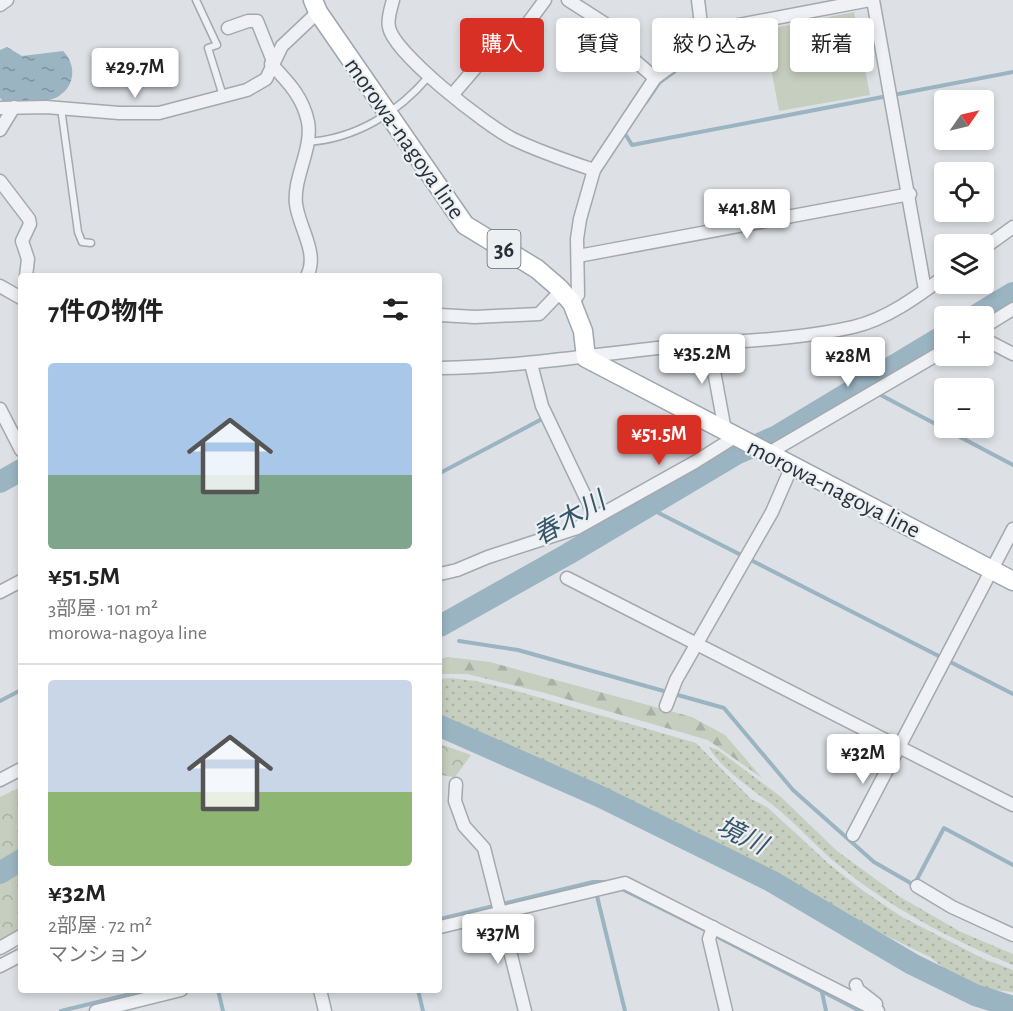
<!DOCTYPE html>
<html lang="ja">
<head>
<meta charset="utf-8">
<style>
  body { margin:0; font-family:"Alegreya Sans","Noto Sans JP",sans-serif; background:#f2f2f2; color:#222; height:100vh; display:flex; flex-direction:column; font-size:22px; white-space:nowrap }
  * { box-sizing:border-box; margin:0 }
  p { font-size:20px; color:#767676 }
  .icon { flex:none; width:33px; height:33px; fill:none; stroke:currentColor; stroke-width:2; stroke-linecap:round; stroke-linejoin:round }
  .map { position:relative; flex:1; overflow:hidden }
  .drawer { position:absolute; left:18px; top:273px; width:424px; height:720px; display:flex; flex-direction:column; background:#fff; border-radius:6px; box-shadow:0 3px 9px #0003 }
  .drawer>* { flex:none }
  .hud { position:absolute; left:460px; top:18px; width:462px; height:54px; display:flex; gap:12px }
  .needle { width:39px; rotate:56deg }
  .fabs { position:absolute; left:934px; top:90px; display:grid; gap:12px }
  .fabs a { display:grid; place-items:center; width:60px; height:60px; border-radius:6px; background:#fff; box-shadow:0 3px 9px #0003; font-size:30px }
  .price { position:absolute; translate:-50% -51px; padding:0 14px; border-radius:6px; background:#fff; color:#222; font-size:20px; line-height:39px; filter:drop-shadow(0 2px 3px #0008) }
  .price::after { content:''; position:absolute; left:50%; top:36px; width:18px; height:14px; margin-left:-9px; background:inherit; clip-path:polygon(0 0,100% 0,50% 100%) }
  .price.current { background:#d93025; color:#fff }
  ul { padding:0; list-style:none }
  li { display:grid; align-content:center; gap:12px; height:318px; padding:0 30px }
  li+li { border-top:2px solid #e0e0e0 }
  li span { display:grid; place-items:center; height:186px; border-radius:6px; color:#555 }
  li>.icon { margin-inline-start:auto }
  span .icon { width:108px; height:108px; fill:#fffc; stroke-width:1 }
  li b { font-size:26px }
  h2 { display:flex; justify-content:space-between; align-items:center; height:72px; padding:0 30px; font-size:26px }
  .pill { padding:0 21px; border-radius:6px; background:#fff; box-shadow:0 3px 9px #0003; font-size:21px; line-height:54px }
  .pill.current { background:#d93025; color:#fff }
  .map>svg:first-child { display:block }
  .grass { fill:url(#grass-dots) }
  .forest { fill:url(#forest-firs) }
  .park { fill:url(#park-crowns) }
  .pitch { fill:#c5cebf }
  .water { fill:url(#water-ripples) }
  .lines { fill:none; stroke-linecap:round; stroke-linejoin:round }
  .stream { stroke:#9bb4c2; stroke-width:4 }
  .river { stroke:#9bb4c2; stroke-width:22 }
  .lane-casing { stroke:#a3a9ae; stroke-width:9 }
  .street-casing { stroke:#a3a9ae; stroke-width:15 }
  .primary-casing { stroke:#9da7af; stroke-width:21 }
  .lane { stroke:#eff1f4; stroke-width:6 }
  .street { stroke:#eff1f4; stroke-width:12 }
  .primary { stroke:#fff; stroke-width:18 }
  .labels { text-anchor:middle; stroke-width:4.5; stroke-linejoin:round; paint-order:stroke }
  .shield { fill:#ecf0f3; stroke:#636a72; stroke-width:1.5 }
  .shield-label { font-size:22px; font-weight:bold; fill:#28313a }
  .street-label { font-size:24px; fill:#28313a; stroke:#ecf0f3 }
  .water-label { font-size:26px; font-style:italic; fill:#365569; stroke:#ecf0f3 }
</style>
</head>
<body>
<div class="map">
<svg width="1013" height="1011" viewBox="0 0 1013 1011">
  <defs>
    <pattern id="grass-dots" width="8" height="8" patternUnits="userSpaceOnUse" patternTransform="scale(1.5)"><rect width="8" height="8" fill="#c5cebf"/><path d="M2 2h.1M6 6h.1" fill="none" stroke="#a9b1a5" stroke-width="1.8" stroke-linecap="round"/></pattern>
    <pattern id="forest-firs" width="22" height="20" patternUnits="userSpaceOnUse" patternTransform="scale(1.5)"><rect width="22" height="20" fill="#c5cebf"/><path d="M5 1l3.5 6h-7zM16 11l3.5 6h-7z" fill="#a9b1a5"/></pattern>
    <pattern id="park-crowns" width="20" height="18" patternUnits="userSpaceOnUse" patternTransform="scale(1.5)"><rect width="20" height="18" fill="#c5cebf"/><path d="M2 6a3 3 0 1 1 6 0M12 15a3 3 0 1 1 6 0" fill="none" stroke="#a9b1a5"/></pattern>
    <pattern id="water-ripples" width="26" height="14" patternUnits="userSpaceOnUse" patternTransform="scale(1.5)"><rect width="26" height="14" fill="#9bb4c2"/><path d="M2 4q2-2 4 0t4 0M15 11q2-2 4 0t4 0" fill="none" stroke="#7e939f"/></pattern>
  </defs>
  <rect width="100%" height="100%" fill="#dde1e5"/>
  <!-- grass -->
  <g class="grass">
    <path d="M451,678L475,681L506,688L696,743L751,799L767,807L829,864L862,890L902,917L984,959L1013,970V992L978,988L949,972L930,957L852,919L820,900L812,892L695,831L681,829L662,821L538,760L440,718V679Z"/>
    <path d="M709,747L718,750L781,797L837,851L900,897L961,932L1013,954V965C950,939 888,907 836,863C816,846 799,827 779,810C759,794 720,769 709,747Z"/>
  </g>
  <!-- forest -->
  <path class="forest" d="M448,657L490,662L692,717L725,735L762,778L708,740L545,693L467,674H440V659Z"/>
  <!-- park -->
  <g class="park">
    <path d="M440,744L471,755L455,777L440,775Z"/>
    <path d="M21,787V933L0,944V797Z"/>
  </g>
  <!-- pitch -->
  <path class="pitch" d="M854,12L870,95L779,111L764,30Z"/>
  <!-- water -->
  <path class="water" d="M7,47L22,56L63,51C76,64 76,85 59,96C50,103 15,103 3,101L0,98V50Z"/>
  <g class="lines">
    <!-- stream -->
    <g class="stream">
      <path d="M646,102L659,83L697,55L703,47"/>
      <path d="M624,132L632,145L1013,72"/>
      <path d="M861,384L871,389"/>
      <path d="M877,393L1013,465"/>
      <path d="M440,473L542,419"/>
      <path d="M647,507L1013,694"/>
      <path d="M459,641L518,650L724,708L793,790L874,862L914,885L944,828L1013,865"/>
      <path d="M0,701L21,690"/>
      <path d="M620,888L705,930"/>
      <path d="M596,892L625,1011"/>
      <path d="M440,919L593,882H608"/>
      <path d="M714,935L860,1011"/>
      <path d="M218,990L223,1011"/>
      <path d="M418,990L423,1011"/>
      <path d="M822,992L826,1011"/>
      <path d="M61,1011L147,990"/>
    </g>
    <!-- river -->
    <g class="river">
      <path d="M975,316L1013,293"/>
      <path d="M0,482L21,470"/>
      <path d="M440,626L568,554L736,454L777,436L945,335"/>
      <path d="M440,726L601,797L771,881L912,964L975,995L1013,1007"/>
      <path d="M0,873L21,860"/>
    </g>
    <defs>
      <g id="lane">
        <path d="M196,0L217,45L208,48L223,96"/>
        <path d="M61,108L78,232L82,242L91,243"/>
        <path d="M307,142C355,139 398,113 429,76"/>
      </g>
      <g id="street">
        <path d="M393,0C391,8 387,19 389,27C393,53 487,126 513,139C538,151 567,161 594,170"/>
        <path d="M568,0L604,23L619,47L655,78"/>
        <path d="M873,0L925,290"/>
        <path d="M0,5L7,0"/>
        <path d="M228,28L248,21H257L273,61"/>
        <path d="M702,32L870,0"/>
        <path d="M271,64C288,82 303,97 308,122C313,149 293,177 296,204C299,228 319,253 307,276"/>
        <path d="M453,94L477,66L519,35L545,0"/>
        <path d="M0,108L46,107L119,113H159L247,90L266,79L282,46L318,12"/>
        <path d="M0,130L14,107"/>
        <path d="M0,181L29,219L30,224L22,241L28,259L26,276"/>
        <path d="M984,248L1013,227"/>
        <path d="M578,256L910,194"/>
        <path d="M0,286L21,298"/>
        <path d="M572,303L578,295L577,239L580,219L594,170L655,78L691,52L700,41L702,32L698,0"/>
        <path d="M440,315L475,317L539,314L561,291"/>
        <path d="M984,327L1013,309"/>
        <path d="M984,339L1013,354"/>
        <path d="M709,344L724,425L722,430"/>
        <path d="M531,364L542,406L595,517"/>
        <path d="M440,368C519,367 597,354 676,346C735,341 796,340 853,327C887,319 918,296 945,276"/>
        <path d="M0,409L21,450"/>
        <path d="M767,454L945,350"/>
        <path d="M440,574L457,570L488,557L577,528L695,462L735,437"/>
        <path d="M567,578L1013,805"/>
        <path d="M0,592L21,581"/>
        <path d="M666,706L676,680L772,512L792,466"/>
        <path d="M0,780L21,769"/>
        <path d="M456,784L455,801L464,826L484,848L525,1011"/>
        <path d="M853,835L1013,529"/>
        <path d="M917,886L952,907L1013,935"/>
        <path d="M440,927L625,883L878,1011"/>
        <path d="M713,927L709,939L726,1011"/>
        <path d="M0,948L21,936"/>
        <path d="M0,966L21,955"/>
        <path d="M856,985L858,990L876,1004"/>
        <path d="M320,990L325,1011"/>
        <path d="M96,1011L181,990"/>
      </g>
      <path id="primary" d="M313,0L318,12L465,225L537,269L559,288L572,303L583,331L586,358L1013,581"/>
    </defs>
    <!-- lane casing -->
    <use href="#lane" class="lane-casing"/>
    <!-- street casing -->
    <use href="#street" class="street-casing"/>
    <!-- primary casing -->
    <use href="#primary" class="primary-casing"/>
    <!-- lane -->
    <use href="#lane" class="lane"/>
    <!-- street -->
    <use href="#street" class="street"/>
    <!-- primary -->
    <use href="#primary" class="primary"/>
  </g>
  <g class="labels">
    <!-- shield labels -->
    <rect class="shield" x="487.5" y="230" width="33" height="38" rx="4.5"/>
    <g class="shield-label">
      <text x="504" y="257">36</text>
    </g>
    <!-- street labels -->
    <g class="street-label">
      <text transform="translate(405 138) rotate(55)" y="8">morowa-nagoya line</text>
      <text transform="translate(834 488) rotate(27)" y="8">morowa-nagoya line</text>
    </g>
    <!-- water labels -->
    <g class="water-label">
      <text transform="translate(569 518) rotate(-30)" y="9">春木川</text>
      <text transform="translate(742 835) rotate(26)" y="9">境川</text>
    </g>
  </g>
</svg>
<div class="fabs">
<a><svg class="needle" viewBox="-14 -14 28 28"><path d="M0-13l5 13h-10z" fill="#e53935"/><path d="M0 13l5-13h-10z" fill="#767676"/></svg></a>
<a><svg class="icon" aria-label="locate" viewBox="0 0 24 24"><circle cx="12" cy="12" r="6"/><path d="M12 2v4M12 18v4M2 12h4M18 12h4"/></svg></a>
<a><svg class="icon" aria-label="layers" viewBox="0 0 24 24"><path d="M12 4l9 5-9 5-9-5zM3 14l9 5 9-5"/></svg></a>
<a>+</a>
<a>−</a>
</div>
<b class="price" style="left:135px;top:99px">¥29.7M</b>
<b class="price" style="left:747px;top:240px">¥41.8M</b>
<b class="price" style="left:702px;top:385px">¥35.2M</b>
<b class="price" style="left:848px;top:388px">¥28M</b>
<b class="price current" style="left:659px;top:466px">¥51.5M</b>
<b class="price" style="left:863px;top:785px">¥32M</b>
<b class="price" style="left:498px;top:965px">¥37M</b>
<div class="hud">
<a class="pill current">購入</a>
<a class="pill">賃貸</a>
<a class="pill">絞り込み</a>
<a class="pill">新着</a>
</div>
<section class="drawer">
<h2>7件の物件<svg class="icon" aria-label="filters" viewBox="0 0 24 24"><path d="M4 7h16M4 17h16"/><circle cx="9" cy="7" r="2"/><circle cx="15" cy="17" r="2"/></svg></h2>
<ul>
<li><span style="background:linear-gradient(#a9c7e8 60%,#7fa58c 0)"><svg class="icon" aria-label="home" viewBox="0 0 24 24"><path d="M3 11l9-7 9 7M6 9v11h12V9"/></svg></span><div><b>¥51.5M</b><p>3部屋 · 101 m²</p><p>morowa-nagoya line</p></div></li>
<li><span style="background:linear-gradient(#c9d6e8 60%,#8fb573 0)"><svg class="icon" aria-label="home" viewBox="0 0 24 24"><path d="M3 11l9-7 9 7M6 9v11h12V9"/></svg></span><div><b>¥32M</b><p>2部屋 · 72 m²</p><p>マンション</p></div></li>
</ul>
</section>
</div>
</body>
</html>
